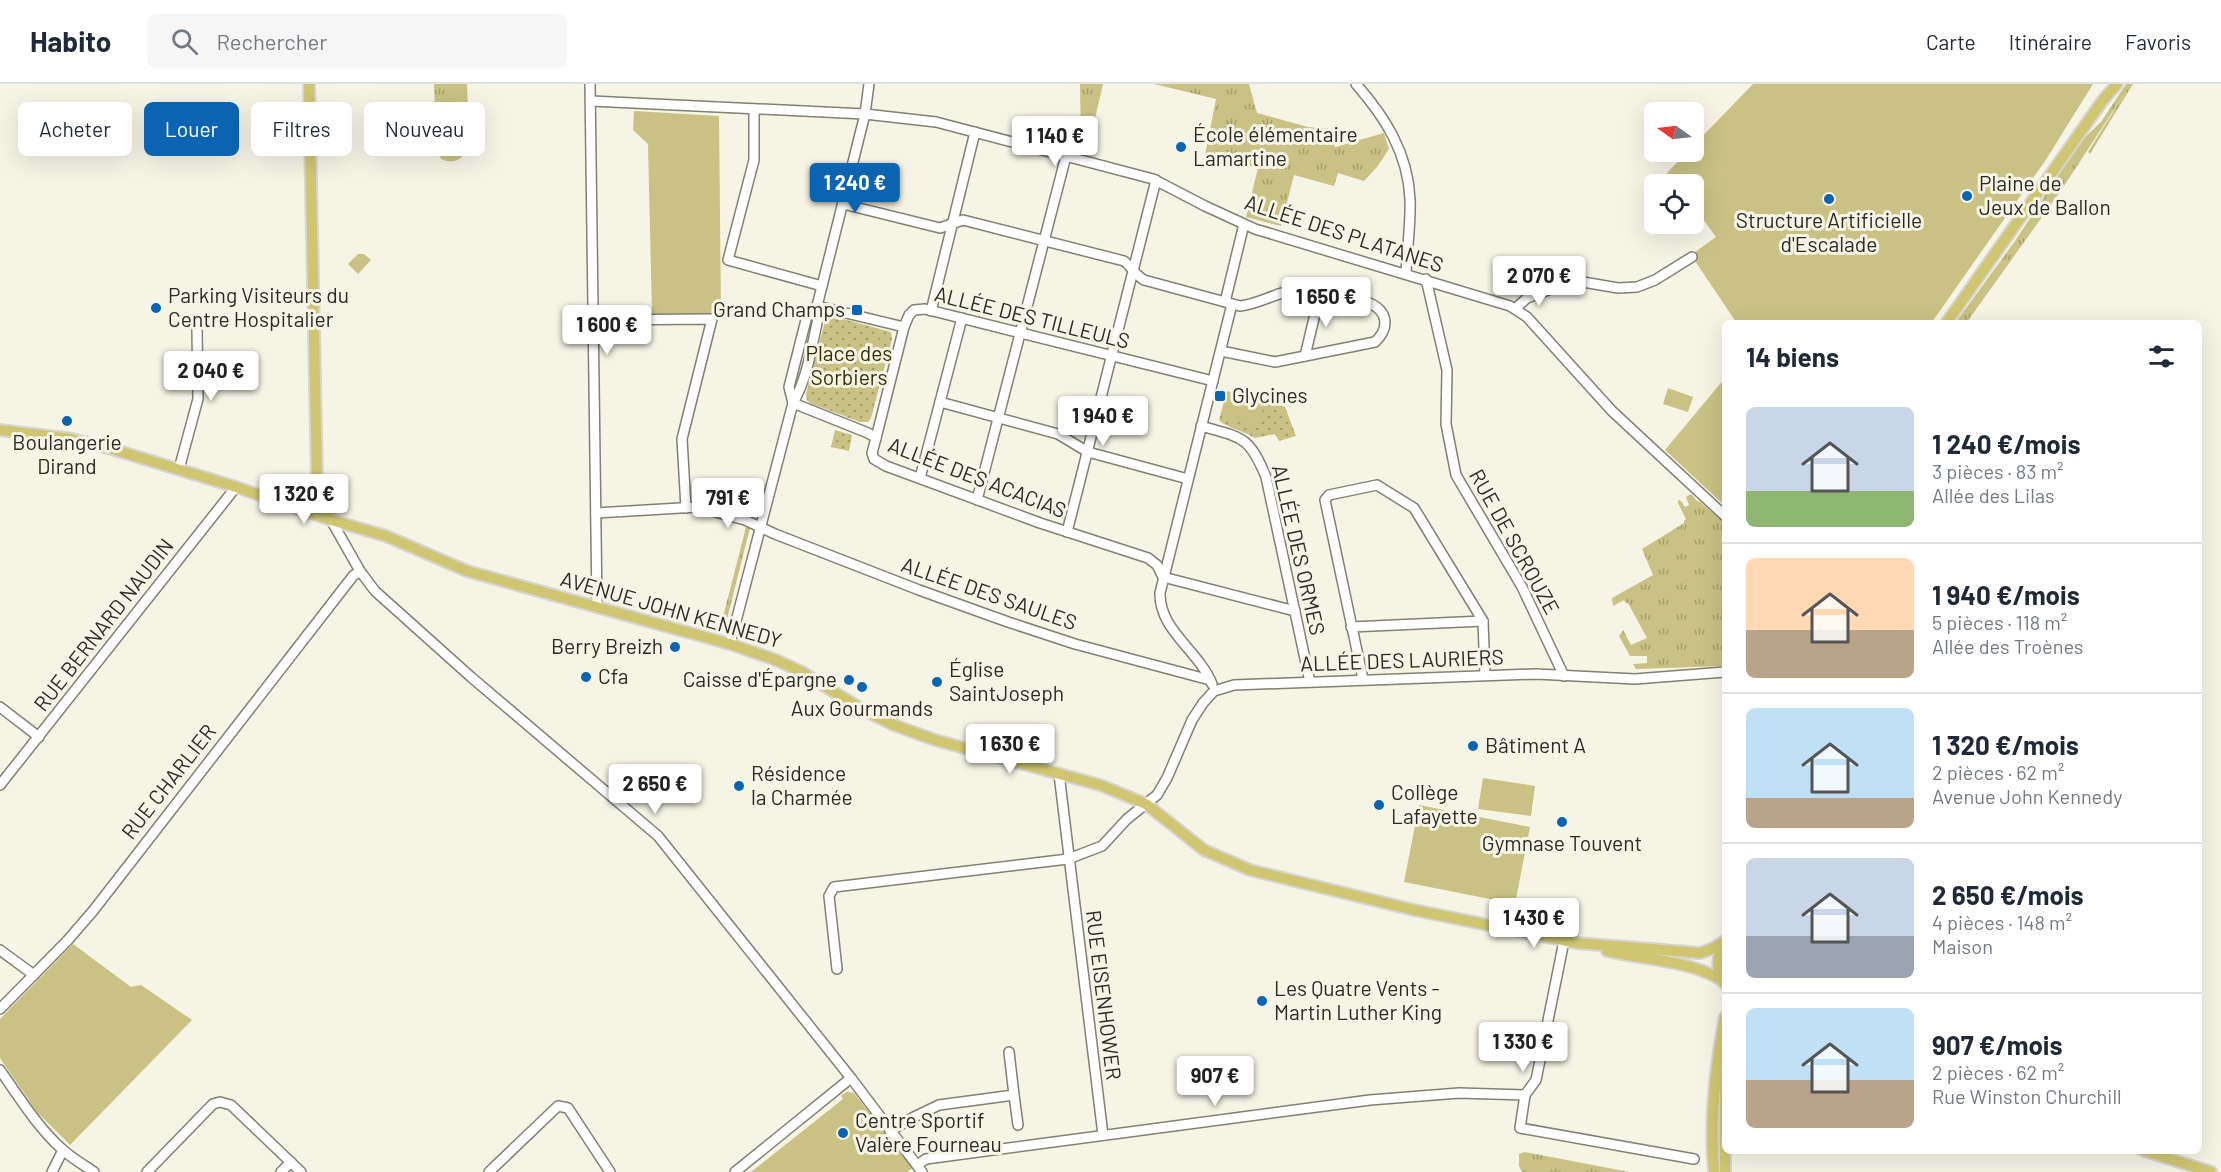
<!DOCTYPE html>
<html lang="fr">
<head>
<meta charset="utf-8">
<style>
  body { margin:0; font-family:Barlow,sans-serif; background:#f6f6f7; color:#1f2937; height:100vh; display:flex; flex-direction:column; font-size:22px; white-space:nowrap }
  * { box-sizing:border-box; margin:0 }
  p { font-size:20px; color:#747a83 }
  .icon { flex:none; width:33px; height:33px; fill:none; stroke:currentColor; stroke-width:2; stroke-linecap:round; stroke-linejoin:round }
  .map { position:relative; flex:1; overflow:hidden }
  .panel { position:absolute; left:1722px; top:236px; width:480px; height:834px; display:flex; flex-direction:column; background:#fff; border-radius:9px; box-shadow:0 6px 24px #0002 }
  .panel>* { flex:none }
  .guide { position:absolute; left:18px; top:18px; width:570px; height:54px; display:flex; gap:12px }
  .needle { width:39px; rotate:284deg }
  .controls { position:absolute; left:1644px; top:18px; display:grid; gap:12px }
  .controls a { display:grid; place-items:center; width:60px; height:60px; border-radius:9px; background:#fff; box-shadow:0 6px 24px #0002; font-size:30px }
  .price { position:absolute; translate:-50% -51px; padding:0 14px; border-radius:6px; background:#fff; color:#222; font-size:20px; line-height:39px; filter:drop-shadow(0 2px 3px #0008) }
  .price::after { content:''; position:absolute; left:50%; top:36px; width:18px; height:14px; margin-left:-9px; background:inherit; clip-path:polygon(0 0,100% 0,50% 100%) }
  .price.on { background:#0b64b1; color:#fff }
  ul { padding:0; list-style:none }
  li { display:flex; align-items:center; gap:18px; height:150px; padding:0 24px }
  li+li { border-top:2px solid #e0e1e3 }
  li span { display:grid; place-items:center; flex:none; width:168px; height:120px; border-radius:9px; color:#555 }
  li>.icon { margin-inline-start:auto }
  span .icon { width:72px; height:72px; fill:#fffc; stroke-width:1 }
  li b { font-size:26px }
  h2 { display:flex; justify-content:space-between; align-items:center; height:72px; padding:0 24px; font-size:26px }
  .chip { padding:0 21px; border-radius:9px; background:#fff; box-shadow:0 6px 24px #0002; font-size:21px; line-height:54px }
  .chip.on { background:#0b64b1; color:#fff }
  header { display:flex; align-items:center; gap:36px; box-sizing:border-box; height:84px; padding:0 30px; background:#fff; border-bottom:2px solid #e0e1e3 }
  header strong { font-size:28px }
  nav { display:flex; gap:33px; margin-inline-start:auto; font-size:21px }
  .search { width:420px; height:54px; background:#f6f6f7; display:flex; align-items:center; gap:15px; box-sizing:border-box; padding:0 21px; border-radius:9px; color:#747a83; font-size:22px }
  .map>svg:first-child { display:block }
  .grass { fill:url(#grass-tufts) }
  .park { fill:url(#park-dots) }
  .garden { fill:#c9c284 }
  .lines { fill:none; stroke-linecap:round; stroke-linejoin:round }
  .minor-casing { stroke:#828073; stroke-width:12 }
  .major-casing { stroke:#d5d5d3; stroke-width:14 }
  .minor { stroke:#fff; stroke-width:9 }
  .major { stroke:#d0c672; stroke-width:10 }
  .poi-dot { fill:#0b64b1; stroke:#f6f4e5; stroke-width:2 }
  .labels { text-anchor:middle; stroke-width:6; stroke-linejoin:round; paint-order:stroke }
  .poi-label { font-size:21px; fill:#2b2b25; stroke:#f6f4e5; text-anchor:start }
  .street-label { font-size:21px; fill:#2b2b25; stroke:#f6f4e5 }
  .park-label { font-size:21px; fill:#342f00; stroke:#f6f4e5 }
</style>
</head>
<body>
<header>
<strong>Habito</strong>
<div class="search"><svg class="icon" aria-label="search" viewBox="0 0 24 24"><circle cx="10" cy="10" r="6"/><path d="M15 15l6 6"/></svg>Rechercher</div>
<nav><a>Carte</a><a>Itinéraire</a><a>Favoris</a></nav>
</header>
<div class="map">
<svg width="2221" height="1088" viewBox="0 0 2221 1088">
  <defs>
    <pattern id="grass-tufts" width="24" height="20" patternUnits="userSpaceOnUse" patternTransform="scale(1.5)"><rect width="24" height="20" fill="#c9c284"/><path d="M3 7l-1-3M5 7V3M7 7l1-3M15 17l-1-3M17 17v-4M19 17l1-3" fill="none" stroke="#a39e6c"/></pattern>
    <pattern id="park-dots" width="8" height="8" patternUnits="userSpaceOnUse" patternTransform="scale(1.5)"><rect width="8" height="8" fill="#c9c284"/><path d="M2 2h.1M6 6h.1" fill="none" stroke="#a39e6c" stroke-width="1.8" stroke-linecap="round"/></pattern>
  </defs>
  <rect width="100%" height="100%" fill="#f6f4e5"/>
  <!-- grass -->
  <g class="grass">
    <path d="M434,0H467L469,52L448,51L447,53H436Z"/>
    <path d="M1080,0H1103L1088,65L1081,61Z"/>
    <path d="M1154,0H1249L1257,29L1308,43L1329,45L1335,63L1384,49L1389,65L1377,83L1364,97L1338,89L1334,102L1294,91L1281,142L1246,133L1258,84L1205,71L1216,15Z"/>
    <path d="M2126,0H2133L2090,70L2088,68L2128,4L2062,105L1967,238H1956L2015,157L2081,57L2101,38Z"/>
    <path d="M455,57H468C467,73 456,82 441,75L435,64V58H447L448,59H455Z"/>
    <path d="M358,170H364L371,176L358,190L348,180Z"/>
    <path d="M1691,410L1698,418L1699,417L1725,440V582L1636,585L1633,580L1647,579V572H1630L1619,552L1623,546L1631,561L1647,554L1628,519H1626L1624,516L1613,522L1612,514L1653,491L1642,465L1684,439V437L1686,435L1678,419V416L1681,417L1685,423L1689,421L1686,413Z"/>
    <path d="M746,443L750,444L726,539L723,533Z"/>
    <path d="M1525,1068L1629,1088H1522L1519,1082V1070Z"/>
  </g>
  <!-- park -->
  <g class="park">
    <path d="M832,232L891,248L892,255L871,334L868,338H860L810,319L807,316L806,310L825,237L828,233Z"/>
    <path d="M1227,307L1285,323L1296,352L1279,357L1275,350L1255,354C1244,347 1225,343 1219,336Z"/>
    <path d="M835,346L852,351L849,367L831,363Z"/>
  </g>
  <!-- garden -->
  <g class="garden">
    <path d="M1753,0H2093L2047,74L1932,238H1736L1691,171L1716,153L1694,123V100H1676L1667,89L1687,68H1694V61Z"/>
    <path d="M634,27L719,32L721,229L652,231L648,60L633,46Z"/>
    <path d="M1248,39L1295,50L1287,82L1240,71Z"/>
    <path d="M869,253L879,255L873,278L864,276Z"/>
    <path d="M1725,294V422L1665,366Z"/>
    <path d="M1668,304L1693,313L1688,328L1663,320Z"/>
    <path d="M1228,312L1264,321L1258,343L1222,333Z"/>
    <path d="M1483,694L1535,702L1531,732L1478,725Z"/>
    <path d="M1419,721L1530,743L1515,820L1404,798Z"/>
    <path d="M73,860L131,903L141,901L192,936L70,1061L37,1028L0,974V935Z"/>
    <path d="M846,1008L854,1009L913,1084L907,1088H751L843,1015L841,1012Z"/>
  </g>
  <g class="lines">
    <defs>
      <g id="minor">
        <path d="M590,0L597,523"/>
        <path d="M1356,0C1385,33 1408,69 1410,115C1411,139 1407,165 1406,189"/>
        <path d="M591,17L865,30L936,38L1153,95L1205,122L1255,145L1510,222L1527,233L1612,327L1725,432"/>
        <path d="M754,25V76L728,176L822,202"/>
        <path d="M843,120L940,144L963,136L1124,177C1132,183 1135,191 1144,196L1240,222C1259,220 1275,209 1294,206C1311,203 1351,215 1369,219C1388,227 1390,244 1375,258L1275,278L1221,267"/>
        <path d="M1426,195L1447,286L1446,340L1456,391L1522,503L1564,592"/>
        <path d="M1225,218L1244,140"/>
        <path d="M817,222L904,243L909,231L914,226L925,225L1213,297"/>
        <path d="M1516,224L1527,214L1567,199L1583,198L1618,204L1637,203L1655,196L1692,173"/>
        <path d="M931,227L975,48"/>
        <path d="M593,236L712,235L682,355L686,424"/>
        <path d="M1305,272L1320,209"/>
        <path d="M940,318L1058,350L1088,368L1188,395"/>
        <path d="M793,319L868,349L876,354L872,369L874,375L886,382L1040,439L1148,474L1157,481L1163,493L1295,527"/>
        <path d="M793,319L789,303L808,228L817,222"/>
        <path d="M1201,342C1243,354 1249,352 1266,393L1310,598"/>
        <path d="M876,354L904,243"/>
        <path d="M179,385L198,315L197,245"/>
        <path d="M920,394L962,234"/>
        <path d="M977,416L1066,72"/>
        <path d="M596,429L697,423L745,436L775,450L919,506L1008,538L1075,560L1210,596"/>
        <path d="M331,436L360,487L375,507L471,593L658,752L851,994L922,1088"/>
        <path d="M1067,448L1156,96"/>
        <path d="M1351,543L1483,537"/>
        <path d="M730,560L793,319C808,293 812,260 819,230L817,222L865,30L869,0"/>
        <path d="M1363,595L1325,416L1329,411L1377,401L1414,424L1483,537L1485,591"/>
        <path d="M1212,600C1199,567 1159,546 1160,509L1232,220"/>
        <path d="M0,623L39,653"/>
        <path d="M1059,690L1103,1051"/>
        <path d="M0,701L236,403"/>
        <path d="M1564,857L1536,996L1525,1011L1520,1044L1694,1075"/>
        <path d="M0,866L34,891"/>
        <path d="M837,885L829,812L834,803L1068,775L1102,762L1127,735L1157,711L1167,694L1192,636L1203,619L1214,607L1234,601L1536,590L1635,595L1725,588"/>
        <path d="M0,925L67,857L93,827L353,492L360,487"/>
        <path d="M0,986C19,1013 38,1044 63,1066C73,1075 84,1081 94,1088"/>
        <path d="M1014,1011L1018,1041"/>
        <path d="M890,1047L914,1033L939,1021L1014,1011L1009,968"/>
        <path d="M917,1081L926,1075L1370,1016L1459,1009L1525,1011"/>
        <path d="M52,1088L63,1066"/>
        <path d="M147,1088L213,1020L220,1018L231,1021L301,1088"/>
        <path d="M281,1088L291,1078"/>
        <path d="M489,1088L558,1022L568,1024L610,1088"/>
        <path d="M735,1088L851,994"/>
      </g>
      <g id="major">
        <path d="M309,0L317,397L319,413L331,436"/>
        <path d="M1947,238L2103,16L2117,0"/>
        <path d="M0,346L72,355L112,365L236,403L331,436L386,452L467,487L730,560L776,576L802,588L863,626L894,641L935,656L1100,701L1146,720L1204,766L1250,786L1414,826L1577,859L1700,869L1714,864L1725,857"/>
        <path d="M1607,867C1645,876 1688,876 1722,896"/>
        <path d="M1724,899C1715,884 1717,871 1725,857"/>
        <path d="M1725,988V1088"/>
        <path d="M2142,1066L2211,1088"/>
        <path d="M1714,1088C1709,1036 1715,985 1725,933"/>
      </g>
    </defs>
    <!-- minor casing -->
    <use href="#minor" class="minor-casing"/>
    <!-- major casing -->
    <use href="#major" class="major-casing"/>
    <!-- minor -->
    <use href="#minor" class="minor"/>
    <!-- major -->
    <use href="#major" class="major"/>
  </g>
  <!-- markers -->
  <g class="poi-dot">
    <circle cx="1181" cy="63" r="6"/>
    <circle cx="1967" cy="112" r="6"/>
    <circle cx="1829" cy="115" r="6"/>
    <circle cx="156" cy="224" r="6"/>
    <rect x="851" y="220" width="12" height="12" rx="3"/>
    <rect x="1214" y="306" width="12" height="12" rx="3"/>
    <circle cx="67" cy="337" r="6"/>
    <circle cx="675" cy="563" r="6"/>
    <circle cx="586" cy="593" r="6"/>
    <circle cx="849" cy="596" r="6"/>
    <circle cx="937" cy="598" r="6"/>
    <circle cx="862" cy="603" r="6"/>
    <circle cx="1473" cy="662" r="6"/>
    <circle cx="739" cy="702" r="6"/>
    <circle cx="1379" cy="721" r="6"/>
    <circle cx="1562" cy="738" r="6"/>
    <circle cx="1262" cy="917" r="6"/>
    <circle cx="843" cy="1049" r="6"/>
  </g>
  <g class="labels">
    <!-- poi labels -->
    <g class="poi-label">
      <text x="1193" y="58">École élémentaire<tspan x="1193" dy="24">Lamartine</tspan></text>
      <text x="1979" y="107">Plaine de<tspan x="1979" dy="24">Jeux de Ballon</tspan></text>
      <text x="1829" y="144" text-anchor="middle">Structure Artificielle<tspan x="1829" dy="24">d'Escalade</tspan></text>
      <text x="168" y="219">Parking Visiteurs du<tspan x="168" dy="24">Centre Hospitalier</tspan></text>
      <text x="845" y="233" text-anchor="end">Grand Champs</text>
      <text x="1232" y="319">Glycines</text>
      <text x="67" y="366" text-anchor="middle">Boulangerie<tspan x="67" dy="24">Dirand</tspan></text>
      <text x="663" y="570" text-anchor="end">Berry Breizh</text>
      <text x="949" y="593">Église<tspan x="949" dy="24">SaintJoseph</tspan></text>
      <text x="598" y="600">Cfa</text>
      <text x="837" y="603" text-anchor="end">Caisse d'Épargne</text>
      <text x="862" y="632" text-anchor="middle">Aux Gourmands</text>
      <text x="1485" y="669">Bâtiment A</text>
      <text x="751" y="697">Résidence<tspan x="751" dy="24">la Charmée</tspan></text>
      <text x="1391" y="716">Collège<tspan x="1391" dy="24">Lafayette</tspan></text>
      <text x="1562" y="767" text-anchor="middle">Gymnase Touvent</text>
      <text x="1274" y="912">Les Quatre Vents -<tspan x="1274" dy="24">Martin Luther King</tspan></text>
      <text x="855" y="1044">Centre Sportif<tspan x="855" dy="24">Valère Fourneau</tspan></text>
    </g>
    <!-- street labels -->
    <g class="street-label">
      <text transform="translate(1344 150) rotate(18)" y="7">ALLÉE DES PLATANES</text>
      <text transform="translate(1032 234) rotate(14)" y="7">ALLÉE DES TILLEULS</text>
      <text transform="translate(977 394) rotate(21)" y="7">ALLÉE DES ACACIAS</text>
      <text transform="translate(1514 458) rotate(61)" y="7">RUE DE SCROUZE</text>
      <text transform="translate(1298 466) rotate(77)" y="7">ALLÉE DES ORMES</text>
      <text transform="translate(989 510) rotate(19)" y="7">ALLÉE DES SAULES</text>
      <text transform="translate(671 526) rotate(16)" y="7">AVENUE JOHN KENNEDY</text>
      <text transform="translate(104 541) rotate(-52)" y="7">RUE BERNARD NAUDIN</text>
      <text transform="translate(1402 577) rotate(-2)" y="7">ALLÉE DES LAURIERS</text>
      <text transform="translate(169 698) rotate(-52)" y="7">RUE CHARLIER</text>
      <text transform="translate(1103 911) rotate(83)" y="7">RUE EISENHOWER</text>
    </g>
    <!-- park labels -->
    <g class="park-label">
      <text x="849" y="277">Place des<tspan x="849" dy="24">Sorbiers</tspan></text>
    </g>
  </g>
</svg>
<div class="controls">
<a><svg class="needle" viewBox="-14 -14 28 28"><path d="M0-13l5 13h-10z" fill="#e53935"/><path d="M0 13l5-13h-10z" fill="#747a83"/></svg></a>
<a><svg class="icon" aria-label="locate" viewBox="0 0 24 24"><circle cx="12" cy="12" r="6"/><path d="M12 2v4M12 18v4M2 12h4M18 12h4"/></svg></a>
</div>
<b class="price" style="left:1055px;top:83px">1 140 €</b>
<b class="price on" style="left:855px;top:130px">1 240 €</b>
<b class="price" style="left:1539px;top:223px">2 070 €</b>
<b class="price" style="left:1326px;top:244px">1 650 €</b>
<b class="price" style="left:607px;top:272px">1 600 €</b>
<b class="price" style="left:211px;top:318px">2 040 €</b>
<b class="price" style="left:1103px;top:363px">1 940 €</b>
<b class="price" style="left:304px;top:441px">1 320 €</b>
<b class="price" style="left:728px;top:445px">791 €</b>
<b class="price" style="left:1010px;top:691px">1 630 €</b>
<b class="price" style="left:655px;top:731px">2 650 €</b>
<b class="price" style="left:1534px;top:865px">1 430 €</b>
<b class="price" style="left:1523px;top:989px">1 330 €</b>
<b class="price" style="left:1215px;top:1023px">907 €</b>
<div class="guide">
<a class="chip">Acheter</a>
<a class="chip on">Louer</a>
<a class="chip">Filtres</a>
<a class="chip">Nouveau</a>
</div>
<section class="panel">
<h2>14 biens<svg class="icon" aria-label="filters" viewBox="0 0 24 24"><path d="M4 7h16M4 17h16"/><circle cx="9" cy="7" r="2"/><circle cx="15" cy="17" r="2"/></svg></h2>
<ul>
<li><span style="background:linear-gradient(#c9d6e8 70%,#8fb573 0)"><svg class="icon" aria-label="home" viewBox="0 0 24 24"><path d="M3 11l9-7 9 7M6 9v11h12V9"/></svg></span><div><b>1 240 €/mois</b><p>3 pièces · 83 m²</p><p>Allée des Lilas</p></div></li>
<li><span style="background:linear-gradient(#ffd9b3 60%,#b9a48a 0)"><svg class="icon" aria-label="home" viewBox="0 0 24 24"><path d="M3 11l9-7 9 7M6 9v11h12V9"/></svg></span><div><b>1 940 €/mois</b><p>5 pièces · 118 m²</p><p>Allée des Troènes</p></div></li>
<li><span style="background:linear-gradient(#bfe0f5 75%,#b9a48a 0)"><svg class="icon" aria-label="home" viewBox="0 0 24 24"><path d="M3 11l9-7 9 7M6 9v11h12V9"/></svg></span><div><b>1 320 €/mois</b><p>2 pièces · 62 m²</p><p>Avenue John Kennedy</p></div></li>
<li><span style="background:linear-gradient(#c9d6e8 65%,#9aa5b1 0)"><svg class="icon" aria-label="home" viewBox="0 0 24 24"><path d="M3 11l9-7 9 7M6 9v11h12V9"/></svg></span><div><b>2 650 €/mois</b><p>4 pièces · 148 m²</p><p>Maison</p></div></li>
<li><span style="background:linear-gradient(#bfe0f5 60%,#b9a48a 0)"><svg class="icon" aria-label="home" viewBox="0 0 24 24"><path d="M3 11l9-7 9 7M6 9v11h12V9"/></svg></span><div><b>907 €/mois</b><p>2 pièces · 62 m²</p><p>Rue Winston Churchill</p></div></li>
</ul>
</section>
</div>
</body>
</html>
